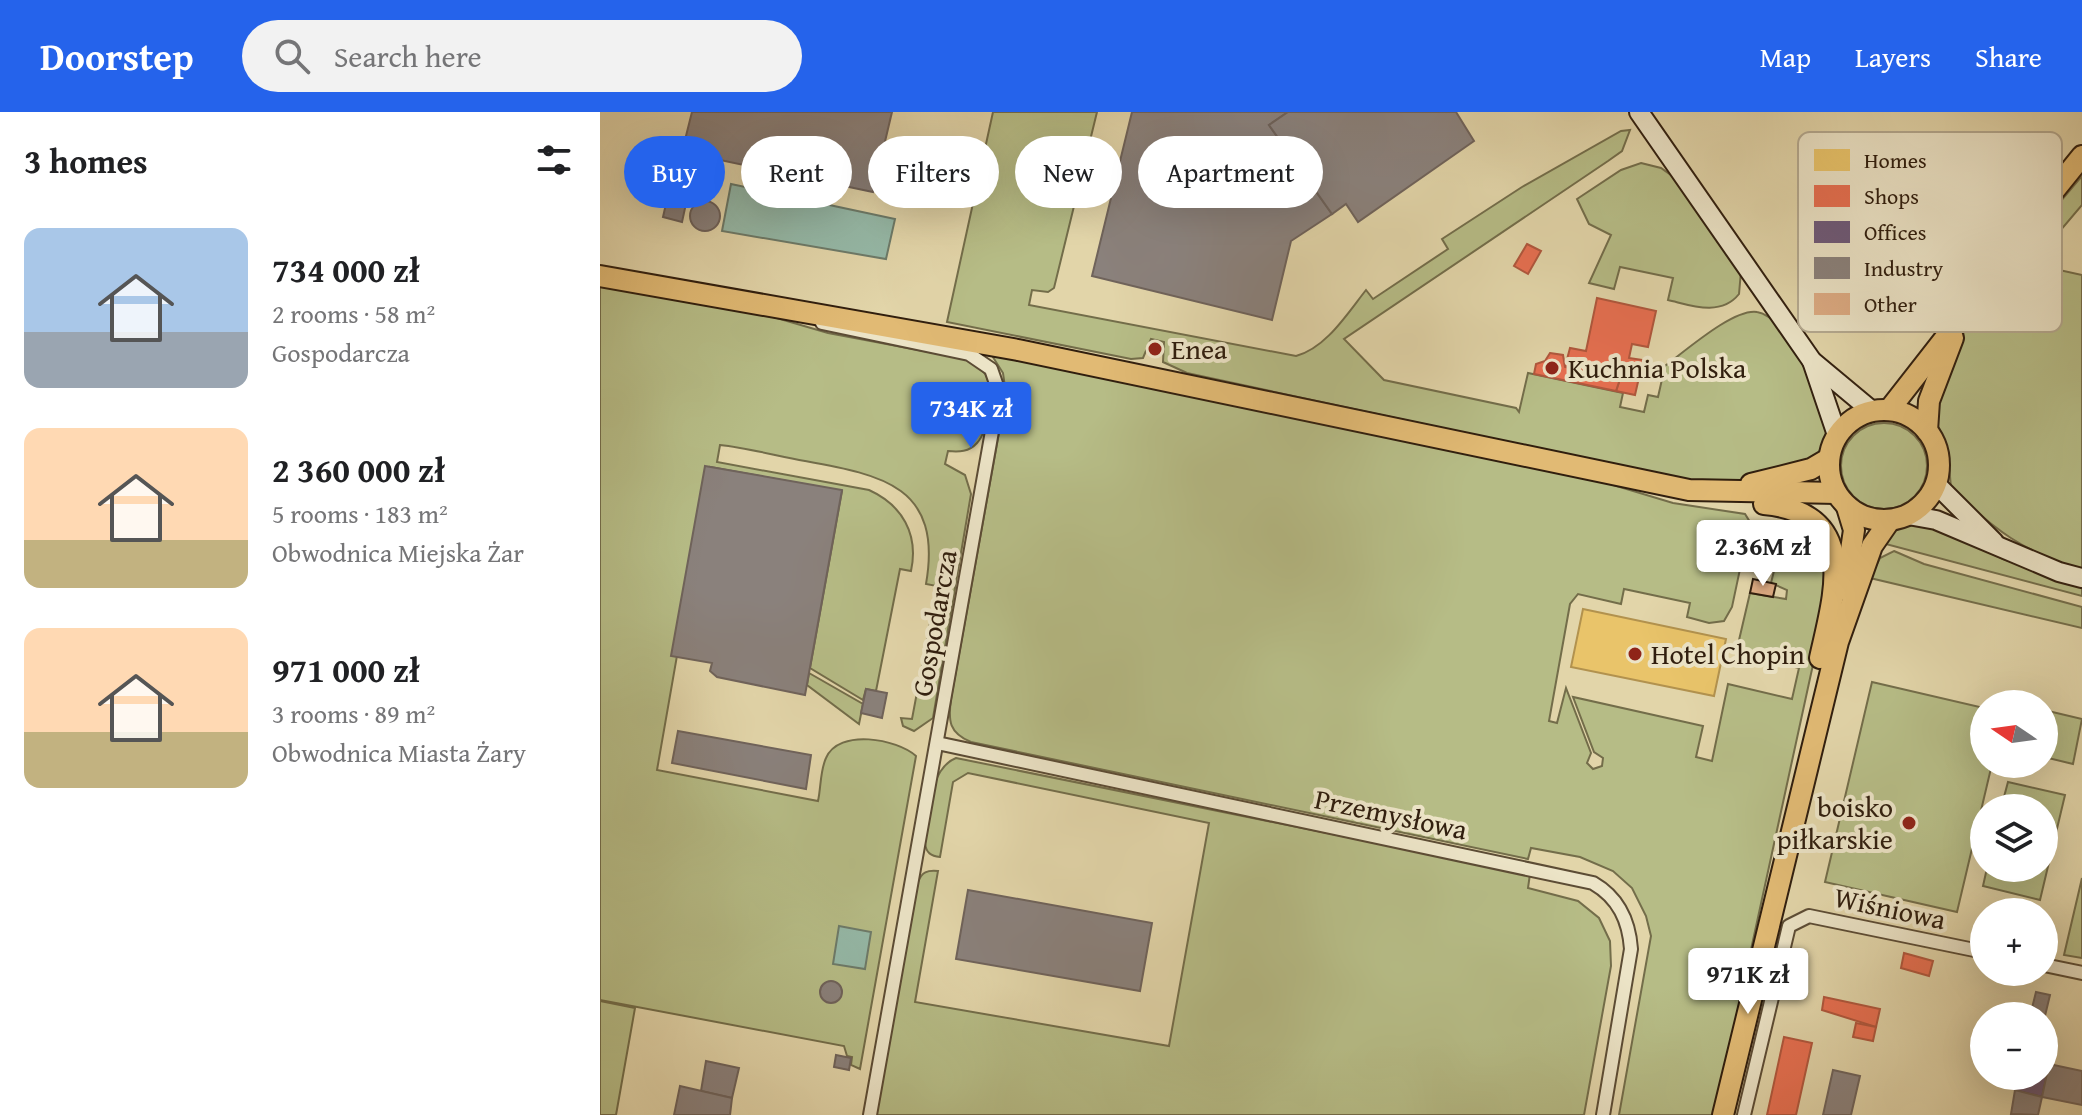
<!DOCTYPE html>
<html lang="en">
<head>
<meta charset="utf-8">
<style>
  body { margin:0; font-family:"Gentium Book Plus",serif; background:#f2f2f2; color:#202124; height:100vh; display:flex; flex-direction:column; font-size:30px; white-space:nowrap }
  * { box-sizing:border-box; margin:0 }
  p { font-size:26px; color:#757577 }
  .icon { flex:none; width:44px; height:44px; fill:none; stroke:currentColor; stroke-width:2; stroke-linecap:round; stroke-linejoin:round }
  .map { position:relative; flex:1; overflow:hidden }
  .details { display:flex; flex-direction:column; background:#fff; width:600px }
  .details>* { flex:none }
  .hud { position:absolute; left:24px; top:24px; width:760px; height:72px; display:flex; gap:16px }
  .needle { width:52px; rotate:283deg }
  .controls { position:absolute; left:1370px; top:578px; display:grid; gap:16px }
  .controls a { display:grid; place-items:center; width:88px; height:88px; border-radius:50%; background:#fff; box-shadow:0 8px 32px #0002; font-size:40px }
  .price { position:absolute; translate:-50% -68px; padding:0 18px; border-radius:8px; background:#fff; color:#222; font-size:26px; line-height:52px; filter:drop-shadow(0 2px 4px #0008) }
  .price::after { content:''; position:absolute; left:50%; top:48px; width:24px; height:18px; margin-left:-12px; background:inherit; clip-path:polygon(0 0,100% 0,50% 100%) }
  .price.active { background:#2563eb; color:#fff }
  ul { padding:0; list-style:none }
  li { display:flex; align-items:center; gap:24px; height:200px; padding:0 24px }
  li span { display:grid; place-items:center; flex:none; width:224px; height:160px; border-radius:16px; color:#555 }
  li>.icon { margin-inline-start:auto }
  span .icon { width:96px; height:96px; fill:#fffc; stroke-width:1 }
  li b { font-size:34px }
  h2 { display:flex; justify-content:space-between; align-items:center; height:96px; padding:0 24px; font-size:34px }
  .chip { padding:0 28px; border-radius:36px; background:#fff; box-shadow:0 8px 32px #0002; font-size:28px; line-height:72px }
  .chip.active { background:#2563eb; color:#fff }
  header { display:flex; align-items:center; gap:48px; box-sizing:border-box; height:112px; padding:0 40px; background:#2563eb; color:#fff }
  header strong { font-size:38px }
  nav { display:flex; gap:44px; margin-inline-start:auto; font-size:28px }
  .search { width:560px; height:72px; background:#f2f2f2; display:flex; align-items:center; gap:20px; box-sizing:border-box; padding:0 28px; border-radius:44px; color:#757577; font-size:30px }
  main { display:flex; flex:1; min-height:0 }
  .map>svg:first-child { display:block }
  .green { fill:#b6bc86; stroke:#736d4a; stroke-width:2 }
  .water { fill:#95b9a8; stroke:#6d7b6a; stroke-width:2 }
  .homes { fill:#e9c46a; stroke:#b2924e; stroke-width:2 }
  .shops { fill:#e76f51; stroke:#b0573d; stroke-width:2 }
  .offices { fill:#6d597a; stroke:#5b475a; stroke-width:2 }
  .industry { fill:#8a817c; stroke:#6f635b; stroke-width:2 }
  .building { fill:#ddab83; stroke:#301e0e; stroke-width:2 }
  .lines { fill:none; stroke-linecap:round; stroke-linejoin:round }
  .street-casing { stroke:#5c4c35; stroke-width:16 }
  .secondary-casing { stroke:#301e0e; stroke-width:22 }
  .primary-casing { stroke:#301e0e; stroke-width:24 }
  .street { stroke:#ece4c7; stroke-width:12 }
  .secondary { stroke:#ece4c7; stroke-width:18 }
  .primary { stroke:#e1ba74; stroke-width:20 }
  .poi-dot { fill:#8f2418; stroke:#ece4c7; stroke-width:3 }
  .labels { text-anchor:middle; stroke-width:8; stroke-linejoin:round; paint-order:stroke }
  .poi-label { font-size:28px; fill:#301e0e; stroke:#ece4c7; text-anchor:start }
  .street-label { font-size:28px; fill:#301e0e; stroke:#ece4c7 }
  .key { fill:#ece4c7; stroke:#b4a990; stroke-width:2 }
  .key-label { font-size:22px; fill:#301e0e }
</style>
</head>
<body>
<header>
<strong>Doorstep</strong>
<div class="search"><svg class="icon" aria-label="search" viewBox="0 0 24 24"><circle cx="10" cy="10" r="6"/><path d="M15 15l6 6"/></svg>Search here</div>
<nav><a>Map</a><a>Layers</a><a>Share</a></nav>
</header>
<main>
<section class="details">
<h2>3 homes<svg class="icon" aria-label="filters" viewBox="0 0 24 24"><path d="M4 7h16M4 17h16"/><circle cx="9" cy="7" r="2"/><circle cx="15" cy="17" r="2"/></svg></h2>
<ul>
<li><span style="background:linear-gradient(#a9c7e8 65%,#9aa5b1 0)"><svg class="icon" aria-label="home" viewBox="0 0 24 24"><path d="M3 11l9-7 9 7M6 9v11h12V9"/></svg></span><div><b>734 000 zł</b><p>2 rooms · 58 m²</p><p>Gospodarcza</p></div></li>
<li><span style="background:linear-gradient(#ffd9b3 70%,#c2b280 0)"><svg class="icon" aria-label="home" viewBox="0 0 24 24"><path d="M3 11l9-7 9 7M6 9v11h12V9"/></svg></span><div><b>2 360 000 zł</b><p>5 rooms · 183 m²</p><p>Obwodnica Miejska Żar</p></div></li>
<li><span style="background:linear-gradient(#ffd9b3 65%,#c2b280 0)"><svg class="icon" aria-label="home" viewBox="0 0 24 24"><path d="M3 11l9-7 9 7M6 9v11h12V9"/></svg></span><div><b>971 000 zł</b><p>3 rooms · 89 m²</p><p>Obwodnica Miasta Żary</p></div></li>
</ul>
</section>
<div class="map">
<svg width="1482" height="1003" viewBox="0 0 1482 1003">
  <rect width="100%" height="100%" fill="#e2d5a9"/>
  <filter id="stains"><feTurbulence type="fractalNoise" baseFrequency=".0025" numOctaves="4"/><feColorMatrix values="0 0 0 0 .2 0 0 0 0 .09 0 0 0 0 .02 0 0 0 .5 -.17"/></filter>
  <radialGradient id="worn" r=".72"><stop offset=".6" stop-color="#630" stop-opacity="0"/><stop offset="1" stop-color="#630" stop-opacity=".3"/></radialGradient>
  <!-- green -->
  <g class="green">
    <path d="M393,0H497L454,176L448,180L432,178L429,193L696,244C726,236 747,202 766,178L773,187L848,137L842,127L922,75L1021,19L1030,18L1022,39L1008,49L744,227L784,268L916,296L919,300L928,261L1023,281L1020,295L1044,300L1048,283L1058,285L1063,263L1055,261C1077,247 1131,196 1157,200C1188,204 1228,295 1229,323C1229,331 1223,339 1218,344L1154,367L1097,371L587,261L563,250L564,230L551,227L543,246L531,247L347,210Z"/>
    <path d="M1041,51L1061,56L1075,66L1141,159L1139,182C1120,206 1087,192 1068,188L1073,166L1020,155L1014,177L989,171L1011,123L989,112L977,87L1021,58Z"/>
    <path d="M1482,64V93L1432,152L1482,163V458C1424,440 1394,418 1351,376L1348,341L1334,311L1336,281L1362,223L1395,167Z"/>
    <path d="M0,172L163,202L228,221L366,247C374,251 381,255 386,263C393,278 389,318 377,331C369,340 359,340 348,339L345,352L365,363L371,382L333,606L314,619L303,614L301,606L312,607L337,474L326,472C343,374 282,363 205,349C177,344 148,336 120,333L117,350L269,378C302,393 319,422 311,459L300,457L276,579L266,577L263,588L210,556L242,379L110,355L57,658L218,689C221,676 220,659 226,646C239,616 297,627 316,644L260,957L251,953L252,945L247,944L244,934L0,888Z"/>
    <path d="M391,242L980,363L1073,391L1145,402L1150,410L1132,495L1124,509L1109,511L1087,505L1090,491L1024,477L1021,492L978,482L970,492L949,609L957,611L966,576L991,641L987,651L993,657L1002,654L1003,646L994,640L973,585L1103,614L1096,645L1112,649L1128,572L1192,587L1199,556L1136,541L1150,481L1186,487L1187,478L1171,471L1177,447L1164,444L1166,436L1160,433L1163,423L1160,421L1162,412L1226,437L1230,448L1219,525L1115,1003H1019L1051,824L1046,804L1032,776L1013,759L980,745L931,736L928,747L371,630C349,621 348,609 351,587L406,282L403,261Z"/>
    <circle cx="1284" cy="354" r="43"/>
    <path d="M1309,411L1333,412L1403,447L1482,474V484L1282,431L1296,417Z"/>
    <path d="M1294,439L1324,452L1482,495V516L1270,466L1280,446Z"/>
    <path d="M209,561L263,592L259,612L207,573Z"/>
    <path d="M1272,570L1384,596V652H1392L1357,800L1225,770Z"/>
    <path d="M1444,598L1482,607L1473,652L1444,645Z"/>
    <path d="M356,646L930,762L928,776L978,789L999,806L1010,829L1011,854L984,1003H276L318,770C322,760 327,758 338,759L315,890L569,934L609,711L368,661L353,670L340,745C331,744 326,741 325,731C329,705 328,657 356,646Z"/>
    <path d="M1408,670L1465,683L1440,788L1383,774L1387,756H1444V696H1401Z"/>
    <path d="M1482,766V846L1464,843Z"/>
    <path d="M0,889L35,896L16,1003H0Z"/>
  </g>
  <!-- water -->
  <g class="water">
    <path d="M131,72L295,107L286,147L122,119Z"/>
    <path d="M239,814L271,820L265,857L233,852Z"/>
  </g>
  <!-- homes -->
  <path class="homes" d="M983,497L1126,527L1114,584L971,555Z"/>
  <!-- shops -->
  <g class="shops">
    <path d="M927,132L941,139L928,162L914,154Z"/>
    <path d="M997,186L1056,199L1048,235L1032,232L1029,246L1043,248L1035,283L1016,279L1020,267L965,255L970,236L986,239Z"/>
    <path d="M950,241L963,243L965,255L1020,267L1016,279L934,262L936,252L945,249Z"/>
    <path d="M1304,841L1333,849L1329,864L1301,856Z"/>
    <path d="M1224,885L1280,897L1276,915L1222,898Z"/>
    <path d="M1256,911L1276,915L1273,929L1253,925Z"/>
    <path d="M1184,925L1212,931L1196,1003H1167Z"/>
  </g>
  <!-- offices -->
  <path class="offices" d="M1444,938L1452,940L1442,985L1415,978L1418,964H1444Z"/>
  <!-- industry -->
  <g class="industry">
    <path d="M92,0H292L273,80L82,40Z"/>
    <path d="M532,0H688L669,13L732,102L691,129L672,208L492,164Z"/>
    <path d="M688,0H856L874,29L758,110L746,92L732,102L669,13Z"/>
    <path d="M68,83L87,87L82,110L63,105Z"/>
    <circle cx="105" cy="104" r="15"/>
    <path d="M105,354L242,378L205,583L117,565L110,559L112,551L71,544Z"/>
    <path d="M266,577L287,581L282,606L261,601Z"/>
    <path d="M78,619L211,643L206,677L72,651Z"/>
    <path d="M368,778L552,811L540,879L356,847Z"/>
    <circle cx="231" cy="880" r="11"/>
    <path d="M1436,880L1450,883L1444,908V904H1430Z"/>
    <path d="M236,943L251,946L249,958L234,955Z"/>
    <path d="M106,949L139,956L132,986L101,979Z"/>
    <path d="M1449,952L1482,959V993L1442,985Z"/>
    <path d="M1233,958L1260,964L1251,1003H1223Z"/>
    <path d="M80,974L132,986L130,1003H74Z"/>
    <path d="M1415,978L1442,985L1438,1003L1411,1002Z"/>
  </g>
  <!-- building -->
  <path class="building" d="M1153,467L1176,472L1173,485L1150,481Z"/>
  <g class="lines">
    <defs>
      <g id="street">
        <path d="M222,211L369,242L391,257L399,280L270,1003"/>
        <path d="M337,631L993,771C1019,786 1029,809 1031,837L1003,1003"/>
        <path d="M1444,853L1482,861"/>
        <path d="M1144,1003L1189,814L1209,804L1384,840"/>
      </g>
      <g id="secondary">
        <path d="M1039,0L1212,249L1272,299"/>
        <path d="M1212,249L1237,323"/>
        <path d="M1336,372L1394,430"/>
        <path d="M1308,403L1336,408L1459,460L1482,466"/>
      </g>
      <g id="primary">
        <path d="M0,164L418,238L1089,378L1236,381"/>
        <circle cx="1284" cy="353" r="55"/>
        <path d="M1289,298L1357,211L1386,163L1482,44"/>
        <path d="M1327,319L1329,289L1353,226"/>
        <path d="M1151,372L1211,357L1228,347"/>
        <path d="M1164,392C1260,401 1235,479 1220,546"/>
        <path d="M1245,478L1254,418L1247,395"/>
        <path d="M1123,1003L1238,530L1272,434L1290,408"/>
      </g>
    </defs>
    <!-- street casing -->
    <use href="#street" class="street-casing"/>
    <!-- secondary casing -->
    <use href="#secondary" class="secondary-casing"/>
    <!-- primary casing -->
    <use href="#primary" class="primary-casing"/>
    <!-- street -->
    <use href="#street" class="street"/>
    <!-- secondary -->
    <use href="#secondary" class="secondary"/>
    <!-- primary -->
    <use href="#primary" class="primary"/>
  </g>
  <!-- markers -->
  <g class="poi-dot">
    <circle cx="555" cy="237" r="8"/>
    <circle cx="952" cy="256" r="8"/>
    <circle cx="1035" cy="542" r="8"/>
    <circle cx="1309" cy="711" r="8"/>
  </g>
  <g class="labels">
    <!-- poi labels -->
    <g class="poi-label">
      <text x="571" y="247">Enea</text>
      <text x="968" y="266">Kuchnia Polska</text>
      <text x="1051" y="552">Hotel Chopin</text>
      <text x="1293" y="705" text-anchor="end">boisko<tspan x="1293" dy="32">piłkarskie</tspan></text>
    </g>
    <!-- street labels -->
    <g class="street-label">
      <text transform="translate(334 511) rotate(-80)" y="10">Gospodarcza</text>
      <text transform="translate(791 702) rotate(12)" y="10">Przemysłowa</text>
      <text transform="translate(1290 796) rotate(12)" y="10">Wiśniowa</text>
    </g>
  </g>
  <!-- legend -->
  <rect x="1198" y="20" width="264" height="200" rx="12" class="key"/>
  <rect x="1214" y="37" width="36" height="22" fill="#e9c46a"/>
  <rect x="1214" y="73" width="36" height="22" fill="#e76f51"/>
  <rect x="1214" y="109" width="36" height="22" fill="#6d597a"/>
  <rect x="1214" y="145" width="36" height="22" fill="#8a817c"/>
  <rect x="1214" y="181" width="36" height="22" fill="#ddab83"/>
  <g class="key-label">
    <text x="1264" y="56">Homes</text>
    <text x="1264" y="92">Shops</text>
    <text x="1264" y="128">Offices</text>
    <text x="1264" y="164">Industry</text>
    <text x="1264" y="200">Other</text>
  </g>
  <rect width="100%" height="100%" filter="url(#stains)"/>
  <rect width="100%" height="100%" fill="url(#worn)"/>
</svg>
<div class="controls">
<a><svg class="needle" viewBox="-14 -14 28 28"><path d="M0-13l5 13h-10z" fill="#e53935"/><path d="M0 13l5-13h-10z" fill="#757577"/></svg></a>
<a><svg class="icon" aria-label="layers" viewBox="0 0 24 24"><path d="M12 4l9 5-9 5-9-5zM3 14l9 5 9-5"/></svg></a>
<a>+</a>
<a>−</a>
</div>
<b class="price active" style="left:371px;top:338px">734K zł</b>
<b class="price" style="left:1163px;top:476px">2.36M zł</b>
<b class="price" style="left:1148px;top:904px">971K zł</b>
<div class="hud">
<a class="chip active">Buy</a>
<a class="chip">Rent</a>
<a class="chip">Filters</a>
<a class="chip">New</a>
<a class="chip">Apartment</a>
</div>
</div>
</main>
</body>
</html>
